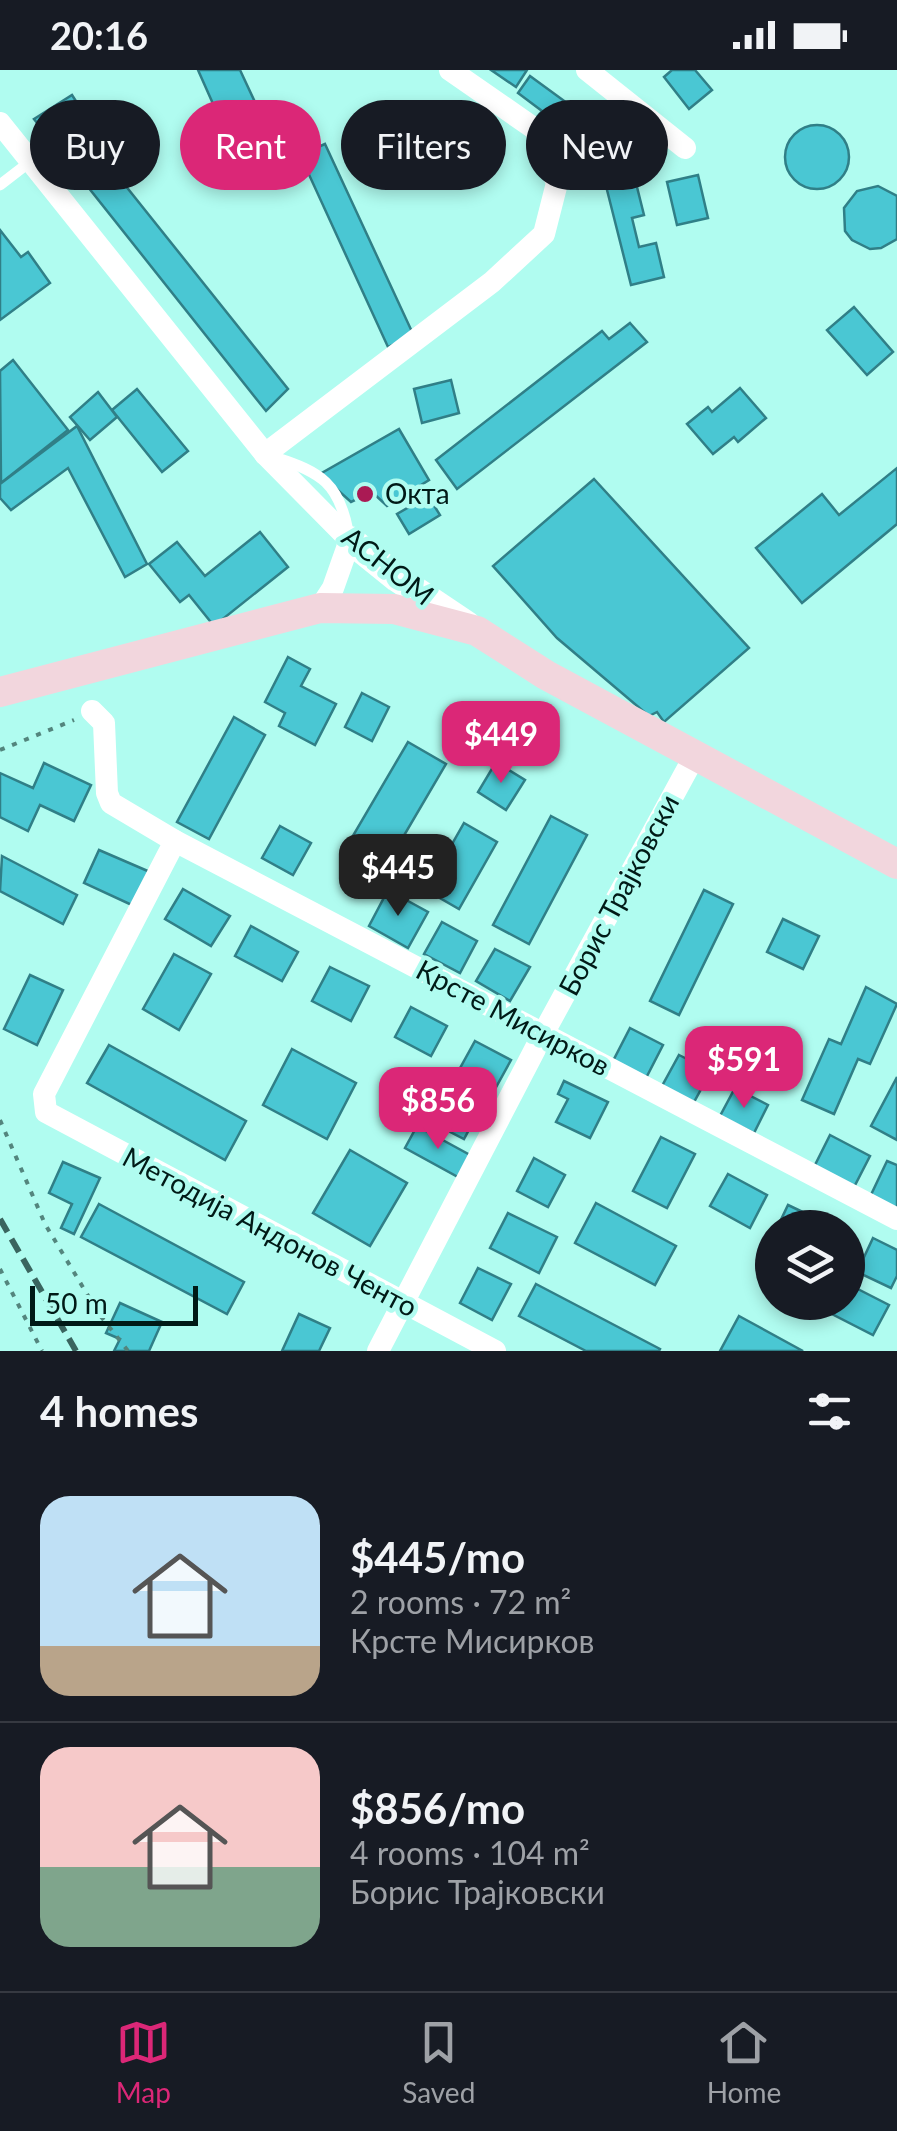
<!DOCTYPE html>
<html lang="en">
<head>
<meta charset="utf-8">
<style>
  body { margin:0; font-family:Lato,sans-serif; background:#20242c; color:#f1f3f6; height:100vh; display:flex; flex-direction:column; font-size:38px; white-space:nowrap }
  * { box-sizing:border-box; margin:0 }
  p { font-size:32px; color:#9ea1a6 }
  .icon { flex:none; width:55px; height:55px; fill:none; stroke:currentColor; stroke-width:2; stroke-linecap:round; stroke-linejoin:round }
  .map { position:relative; height:1281px; overflow:hidden }
  .details { display:flex; flex-direction:column; background:#171b24; flex:1 }
  .details>* { flex:none }
  .hud { position:absolute; left:30px; top:30px; width:838px; height:90px; display:flex; gap:20px }
  .buttons { position:absolute; left:755px; top:1140px; display:grid; gap:20px }
  .buttons a { display:grid; place-items:center; width:110px; height:110px; border-radius:50%; background:#171b24; box-shadow:0 5px 15px #0003; font-size:50px }
  .scale { position:absolute; left:30px; bottom:25px; width:168px; box-sizing:border-box; padding-left:10px; border:5px solid #001a17; border-top:0; font-size:28px; line-height:35px; white-space:nowrap; color:#001a17; -webkit-text-stroke:8px #b0fcf0; paint-order:stroke }
  .price { position:absolute; translate:-50% -85px; padding:0 22px; border-radius:20px; background:#db2777; color:#fff; font-size:32px; line-height:65px; filter:drop-shadow(0 2px 5px #0008) }
  .price::after { content:''; position:absolute; left:50%; top:60px; width:30px; height:22px; margin-left:-15px; background:inherit; clip-path:polygon(0 0,100% 0,50% 100%) }
  .price.current { background:#222; color:#fff }
  ul { padding:0; list-style:none }
  li { display:flex; align-items:center; gap:30px; height:250px; padding:0 40px }
  li+li { border-top:2px solid #363941 }
  li span { display:grid; place-items:center; flex:none; width:280px; height:200px; border-radius:30px; color:#555 }
  li>.icon { margin-inline-start:auto }
  span .icon { width:120px; height:120px; fill:#fffc; stroke-width:1 }
  li b { font-size:42px }
  h2 { display:flex; justify-content:space-between; align-items:center; height:120px; padding:0 40px; font-size:42px }
  .tag { padding:0 35px; border-radius:45px; background:#171b24; box-shadow:0 5px 15px #0003; font-size:35px; line-height:90px }
  .tag.current { background:#db2777; color:#fff }
  .status { display:flex; justify-content:space-between; align-items:center; height:70px; padding:0 50px; background:#171b24; direction:ltr }
  .status svg { height:28px; fill:currentColor }
  .tab-bar { display:flex; justify-content:space-around; align-items:center; height:140px; border-top:2px solid #363941; background:#171b24; font-size:28px; color:#9ea1a6 }
  .tab-bar a { display:grid; justify-items:center; gap:5px }
  .tab-bar .current { color:#db2777 }
  .map>svg:first-child { display:block }
  .building { fill:#4ac7d3; stroke:#307f87; stroke-width:2.5 }
  .lines { fill:none; stroke-linecap:round; stroke-linejoin:round }
  .path { stroke:#53857d; stroke-width:4; stroke-dasharray:5 8; stroke-linecap:butt }
  .service { stroke:#fff; stroke-width:11 }
  .minor { stroke:#fff; stroke-width:22 }
  .tertiary { stroke:#fff; stroke-width:28 }
  .secondary { stroke:#f2d6dd; stroke-width:30 }
  .rail { stroke:#3a655f; stroke-width:6; stroke-dasharray:15 8; stroke-linecap:butt }
  .poi-dot { fill:#aa1a54; stroke:#b0fcf0; stroke-width:4 }
  .labels { text-anchor:middle; stroke-width:9; stroke-linejoin:round; paint-order:stroke }
  .poi-label { font-size:28px; fill:#001a17; stroke:#b0fcf0; text-anchor:start }
  .street-label { font-size:28px; fill:#001a17; stroke:#b0fcf0 }
</style>
</head>
<body>
<div class="status"><b>20:16</b><svg viewBox="0 0 49 12"><path d="M0 12V9h3v3zM5 12V6h3v6zM10 12V3h3v9zM15 12V0h3v12zM26 1h20v11H26zM47 4h2v5h-2z"/></svg></div>
<div class="map">
<svg width="897" height="1281" viewBox="0 0 897 1281">
  <rect width="100%" height="100%" fill="#b0fcf0"/>
  <!-- building -->
  <g class="building">
    <path d="M198,0H240L262,47L226,63Z"/>
    <path d="M491,0H527L516,17Z"/>
    <path d="M672,0H695L712,20L689,39L664,7Z"/>
    <path d="M530,6L567,33L550,57L537,47L542,41L518,23Z"/>
    <path d="M72,25L90,53L81,60L288,319L266,341L34,49Z"/>
    <circle cx="817" cy="87" r="32"/>
    <path d="M325,74L414,266L388,277L300,85Z"/>
    <path d="M698,105L708,148L677,155L667,112Z"/>
    <path d="M635,109L644,145L632,148L639,177L656,173L664,207L631,215L606,116Z"/>
    <path d="M878,116L897,126V169L881,178L870,179L852,170L845,161L844,138L857,121Z"/>
    <path d="M0,160L21,187L28,182L50,213L0,250Z"/>
    <path d="M854,237L893,282L867,305L827,260Z"/>
    <path d="M630,253L647,272L457,419L436,390L602,261L609,269Z"/>
    <path d="M13,290L68,360L1,413L0,301Z"/>
    <path d="M451,310L459,343L422,353L414,319Z"/>
    <path d="M740,318L766,348L738,372L734,367L713,384L687,354L708,337L712,342Z"/>
    <path d="M137,319L188,381L162,402L112,340Z"/>
    <path d="M98,322L117,347L90,370L70,347Z"/>
    <path d="M77,356L147,494L125,507L68,398L11,440L0,428V414Z"/>
    <path d="M399,359L429,410L387,436L372,422L351,432L320,404Z"/>
    <path d="M897,398V454L802,533L756,478L822,424L839,445Z"/>
    <path d="M594,409L749,578L664,652L657,642L649,646L557,568L493,496Z"/>
    <path d="M428,426L440,445L409,464L397,444Z"/>
    <path d="M260,462L288,497L214,556L189,525L180,532L149,494L177,472L205,506Z"/>
    <path d="M288,587L310,599L301,616L336,634L315,675L279,656L285,643L265,632Z"/>
    <path d="M362,623L389,637L372,671L345,657Z"/>
    <path d="M234,647L265,665L209,769L177,752Z"/>
    <path d="M408,672L446,694L382,803L344,781Z"/>
    <path d="M496,692L525,710L506,740L478,722Z"/>
    <path d="M44,693L91,715L74,751L40,735L28,761L0,747V703L33,718Z"/>
    <path d="M551,746L587,765L529,874L493,855Z"/>
    <path d="M464,753L497,772L459,839L426,820Z"/>
    <path d="M280,756L311,773L293,805L262,788Z"/>
    <path d="M99,780L150,802L134,836L84,813Z"/>
    <path d="M2,786L77,825L63,854L0,821Z"/>
    <path d="M183,819L230,846L211,876L165,849Z"/>
    <path d="M388,820L428,842L408,878L369,856Z"/>
    <path d="M704,820L733,834L679,945L650,931Z"/>
    <path d="M783,849L819,866L803,899L767,882Z"/>
    <path d="M442,852L477,871L460,903L424,884Z"/>
    <path d="M251,856L298,882L282,911L235,886Z"/>
    <path d="M495,879L530,897L510,931L476,911Z"/>
    <path d="M174,884L211,904L179,960L143,939Z"/>
    <path d="M330,897L369,916L351,951L312,931Z"/>
    <path d="M30,905L63,920L37,975L4,959Z"/>
    <path d="M866,917L897,934L870,994L858,989L834,1044L802,1030L829,969L841,974Z"/>
    <path d="M411,937L447,956L431,986L395,967Z"/>
    <path d="M630,958L663,975L646,1008L613,991Z"/>
    <path d="M475,971L511,990L495,1019L459,1000Z"/>
    <path d="M109,975L246,1051L225,1090L87,1013Z"/>
    <path d="M292,979L356,1013L327,1069L263,1035Z"/>
    <path d="M679,985L711,1001L694,1032L662,1016Z"/>
    <path d="M897,1007V1070L871,1056Z"/>
    <path d="M564,1011L608,1032L590,1068L556,1052L568,1029L558,1024Z"/>
    <path d="M735,1018L768,1035L754,1063L720,1046Z"/>
    <path d="M445,1020L480,1039L464,1069L429,1051Z"/>
    <path d="M417,1056L470,1085L458,1107L405,1078Z"/>
    <path d="M830,1065L870,1086L852,1121L812,1101Z"/>
    <path d="M661,1067L695,1084L667,1138L633,1121Z"/>
    <path d="M350,1080L407,1113L370,1176L313,1143Z"/>
    <path d="M534,1088L565,1105L548,1137L517,1121Z"/>
    <path d="M887,1091L897,1095V1143L869,1129Z"/>
    <path d="M63,1092L100,1108L74,1164L61,1158L72,1134L49,1123Z"/>
    <path d="M728,1104L767,1125L750,1158L710,1136Z"/>
    <path d="M596,1133L676,1176L655,1215L575,1173Z"/>
    <path d="M99,1134L244,1212L227,1244L81,1167Z"/>
    <path d="M788,1135L830,1155L829,1158H777Z"/>
    <path d="M508,1143L557,1167L539,1203L490,1178Z"/>
    <path d="M873,1168L897,1180V1206L891,1218L857,1202Z"/>
    <path d="M478,1198L511,1214L492,1250L460,1233Z"/>
    <path d="M536,1214L660,1279L659,1281H586L519,1246Z"/>
    <path d="M848,1214L889,1235L873,1265L824,1240L828,1232H848Z"/>
    <path d="M120,1233L162,1252L149,1281H114L120,1269L106,1263Z"/>
    <path d="M299,1244L330,1258L319,1281H282Z"/>
    <path d="M739,1246L803,1281H720Z"/>
  </g>
  <g class="lines">
    <!-- path -->
    <g class="path">
      <path d="M0,680L74,650"/>
      <path d="M0,1050L45,1154L99,1244L128,1281"/>
      <path d="M0,1199L42,1281"/>
    </g>
    <!-- service -->
    <g class="service">
      <path d="M0,115L31,91"/>
      <path d="M277,388C321,402 339,414 348,461"/>
    </g>
    <!-- minor -->
    <g class="minor">
      <path d="M587,0L685,78"/>
      <path d="M0,53L265,384L350,470L333,518L320,538"/>
      <path d="M265,384L492,212L544,164L557,113L535,59L450,0"/>
      <path d="M92,641L104,653L107,723L111,733L175,771L897,1149"/>
      <path d="M175,771L44,1024L46,1042L495,1281"/>
      <path d="M378,1281L543,964L694,687"/>
    </g>
    <!-- tertiary -->
    <path class="tertiary" d="M350,470L397,508L467,555"/>
    <!-- secondary -->
    <path class="secondary" d="M0,622L320,538L394,539L477,561L546,605L897,794"/>
    <!-- rail -->
    <path class="rail" d="M0,1149L76,1281"/>
  </g>
  <!-- markers -->
  <circle class="poi-dot" cx="365" cy="424" r="10"/>
  <g class="labels">
    <!-- poi labels -->
    <g class="poi-label">
      <text x="385" y="434">Окта</text>
    </g>
    <!-- street labels -->
    <g class="street-label">
      <text transform="translate(388 496) rotate(38)" y="10">АСНОМ</text>
      <text transform="translate(619 825) rotate(-62)" y="10">Борис Трајковски</text>
      <text transform="translate(513 948) rotate(28)" y="10">Крсте Мисирков</text>
      <text transform="translate(270 1162) rotate(28)" y="10">Методија Андонов Ченто</text>
    </g>
  </g>
</svg>
<div class="buttons">
<a><svg class="icon" aria-label="layers" viewBox="0 0 24 24"><path d="M12 4l9 5-9 5-9-5zM3 14l9 5 9-5"/></svg></a>
</div>
<div class="scale">50 m</div>
<b class="price" style="left:501px;top:716px">$449</b>
<b class="price current" style="left:398px;top:849px">$445</b>
<b class="price" style="left:744px;top:1041px">$591</b>
<b class="price" style="left:438px;top:1082px">$856</b>
<div class="hud">
<a class="tag">Buy</a>
<a class="tag current">Rent</a>
<a class="tag">Filters</a>
<a class="tag">New</a>
</div>
</div>
<section class="details">
<h2>4 homes<svg class="icon" aria-label="filters" viewBox="0 0 24 24"><path d="M4 7h16M4 17h16"/><circle cx="9" cy="7" r="2"/><circle cx="15" cy="17" r="2"/></svg></h2>
<ul>
<li><span style="background:linear-gradient(#bfe0f5 75%,#b9a48a 0)"><svg class="icon" aria-label="home" viewBox="0 0 24 24"><path d="M3 11l9-7 9 7M6 9v11h12V9"/></svg></span><div><b>$445/mo</b><p>2 rooms · 72 m²</p><p>Крсте Мисирков</p></div></li>
<li><span style="background:linear-gradient(#f6c9c9 60%,#7fa58c 0)"><svg class="icon" aria-label="home" viewBox="0 0 24 24"><path d="M3 11l9-7 9 7M6 9v11h12V9"/></svg></span><div><b>$856/mo</b><p>4 rooms · 104 m²</p><p>Борис Трајковски</p></div></li>
</ul>
</section>
<nav class="tab-bar">
<a class="current"><svg class="icon" aria-label="map" viewBox="0 0 24 24"><path d="M3 6l6-2 6 2 6-2v14l-6 2-6-2-6 2zM9 4v14M15 6v14"/></svg>Map</a>
<a><svg class="icon" aria-label="saved" viewBox="0 0 24 24"><path d="M7 4h10v16l-5-4-5 4z"/></svg>Saved</a>
<a><svg class="icon" aria-label="home" viewBox="0 0 24 24"><path d="M3 11l9-7 9 7M6 9v11h12V9"/></svg>Home</a>
</nav>
</body>
</html>
